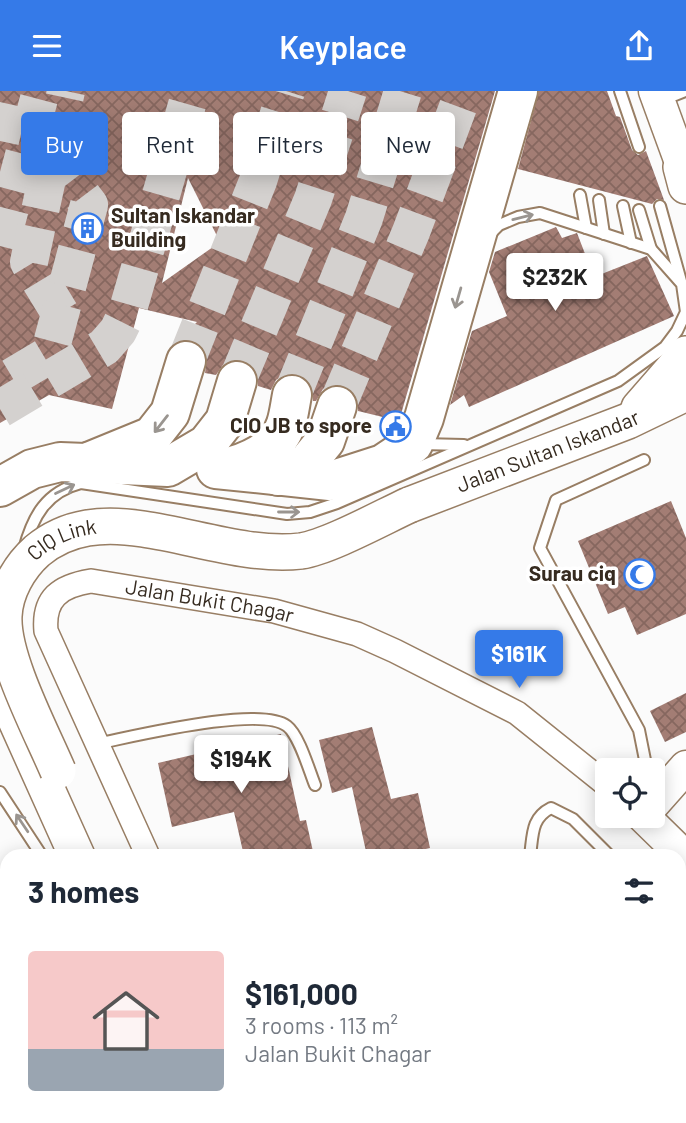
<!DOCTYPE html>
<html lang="en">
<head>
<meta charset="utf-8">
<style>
  body { margin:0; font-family:Barlow,sans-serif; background:#f6f6f7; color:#1f2937; height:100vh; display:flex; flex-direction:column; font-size:26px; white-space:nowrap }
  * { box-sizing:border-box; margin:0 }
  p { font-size:23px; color:#747a83 }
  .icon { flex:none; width:38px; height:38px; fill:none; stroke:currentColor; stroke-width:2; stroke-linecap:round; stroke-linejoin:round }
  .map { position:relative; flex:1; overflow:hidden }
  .drawer { position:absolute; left:0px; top:758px; width:686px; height:275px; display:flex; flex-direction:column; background:#fff; border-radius:21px 21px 0 0; box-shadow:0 4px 18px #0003 }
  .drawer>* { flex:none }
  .guide { position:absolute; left:21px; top:21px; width:644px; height:63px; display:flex; gap:14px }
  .controls { position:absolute; left:595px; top:667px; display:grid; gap:14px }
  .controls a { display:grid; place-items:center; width:70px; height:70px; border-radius:7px; background:#fff; box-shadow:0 4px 18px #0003; font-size:35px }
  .price { position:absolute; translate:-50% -60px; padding:0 16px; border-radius:7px; background:#fff; color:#222; font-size:23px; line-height:46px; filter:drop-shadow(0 2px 4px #0008) }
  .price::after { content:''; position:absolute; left:50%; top:42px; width:21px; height:16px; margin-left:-10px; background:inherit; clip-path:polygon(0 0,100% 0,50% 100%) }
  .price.on { background:#357ae8; color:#fff }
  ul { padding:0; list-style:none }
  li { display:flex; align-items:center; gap:21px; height:175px; padding:0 28px }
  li+li { border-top:2px solid #e0e1e3 }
  li span { display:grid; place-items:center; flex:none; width:196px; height:140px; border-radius:7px; color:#555 }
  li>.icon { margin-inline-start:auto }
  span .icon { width:84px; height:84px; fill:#fffc; stroke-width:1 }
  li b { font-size:30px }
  h2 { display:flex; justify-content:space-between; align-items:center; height:84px; padding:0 28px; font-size:30px }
  .tag { padding:0 24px; border-radius:7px; background:#fff; box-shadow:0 4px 18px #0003; font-size:24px; line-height:63px }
  .tag.on { background:#357ae8; color:#fff }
  header { display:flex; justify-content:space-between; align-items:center; height:91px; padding:0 28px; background:#357ae8; color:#fff; font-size:32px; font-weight:600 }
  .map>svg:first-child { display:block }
  .building { fill:url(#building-cross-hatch); fill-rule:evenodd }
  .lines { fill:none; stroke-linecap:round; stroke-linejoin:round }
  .highway-tunnel { stroke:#d4d1cf; stroke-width:38; stroke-dasharray:38 19; stroke-linecap:butt }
  .lane-casing { stroke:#987e64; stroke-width:14 }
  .street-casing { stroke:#987e64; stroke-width:26 }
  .secondary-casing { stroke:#987e64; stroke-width:35 }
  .primary-casing { stroke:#987e64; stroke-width:38 }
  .highway-casing { stroke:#987e64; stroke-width:42 }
  .lane { stroke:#fff; stroke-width:10 }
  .street { stroke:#fff; stroke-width:23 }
  .secondary { stroke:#fff; stroke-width:32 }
  .primary { stroke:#fff; stroke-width:35 }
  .highway { stroke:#fff; stroke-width:38 }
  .primary-bridge-casing { stroke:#987e64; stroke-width:38; stroke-linecap:butt }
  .primary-bridge { stroke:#fff; stroke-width:35 }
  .oneway { stroke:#9a9590 }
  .labels { text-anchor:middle; stroke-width:7; stroke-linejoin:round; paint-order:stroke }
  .poi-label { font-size:21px; font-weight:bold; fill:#362b20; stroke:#fff; text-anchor:end }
  .street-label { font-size:21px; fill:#362b20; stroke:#fff }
</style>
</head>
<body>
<header><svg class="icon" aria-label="menu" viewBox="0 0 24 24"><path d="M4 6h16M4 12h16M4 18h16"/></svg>Keyplace<svg class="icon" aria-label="share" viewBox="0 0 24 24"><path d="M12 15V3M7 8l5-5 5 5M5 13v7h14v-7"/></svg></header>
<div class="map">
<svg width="686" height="1032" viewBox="0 0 686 1032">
  <defs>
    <pattern id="building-cross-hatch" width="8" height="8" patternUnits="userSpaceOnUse" patternTransform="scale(1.75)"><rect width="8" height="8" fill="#a37d74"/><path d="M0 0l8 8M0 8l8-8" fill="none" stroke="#86675f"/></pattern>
  </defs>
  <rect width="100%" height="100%" fill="#fbfbfb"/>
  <!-- building -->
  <g class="building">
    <path d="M0,0H495L399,330L358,320V310L354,301L343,294L333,293L323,298L316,310H313L312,296L307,288L297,283L284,284L276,289L271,299L258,295V284L253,276L243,269H233L223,274L216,284L205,282L207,266L202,256L192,249L178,250L197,231L139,217L112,318L49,304L0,332ZM188,87L220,151L162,192Z"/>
    <path d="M539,0H607L616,25L620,26L632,59L638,64L646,60L664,109L657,108L652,113L518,78Z"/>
    <path d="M556,136L562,147L577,142L594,186L647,165L674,225L469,316L464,304L450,314L472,240L507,225L489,181L495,161Z"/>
    <path d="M671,410L686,447V523L637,544L625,516L608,523L578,450Z"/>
    <path d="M686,602V641L665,651L650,620Z"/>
    <path d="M372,636L391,708L418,702L430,757L396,765H367L352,696L332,702L319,649Z"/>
    <path d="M281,643L300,730L306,729L314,765H244L234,721L172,736L158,672Z"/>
  </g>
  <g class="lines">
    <!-- highway-tunnel -->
    <g class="highway-tunnel">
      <path d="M0,50L11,0"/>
      <path d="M0,155L41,0"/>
      <path d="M60,222L29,171L66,0"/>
      <path d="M186,270L258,90L286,0"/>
      <path d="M12,286L49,264L89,114L52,65"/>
      <path d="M237,290L313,108L348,0"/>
      <path d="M292,304L364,127L403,0"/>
      <path d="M337,315L411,141L464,0"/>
      <path d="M0,318L104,256L118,240L127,222L191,0"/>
    </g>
    <defs>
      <g id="lane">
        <path d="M620,0L639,56"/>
        <path d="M675,4L685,0"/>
        <path d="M580,104L586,137"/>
        <path d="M599,109L604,143"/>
        <path d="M623,115L631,152"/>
        <path d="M660,115L681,190"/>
        <path d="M639,119L651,158"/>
        <path d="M421,353L464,354"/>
        <path d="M644,369L556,409L540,457L639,639L647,679"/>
        <path d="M24,458C33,425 46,401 81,392L287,423L310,421L337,412L618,290L665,256L677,240L686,221L682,193L651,158L540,122L518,126L499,134L490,143"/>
        <path d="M95,653C132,646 259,614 287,635C299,644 309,679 315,694"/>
        <path d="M0,701L42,765"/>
        <path d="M530,765C533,744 531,727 551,717L573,728L610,765"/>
        <path d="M679,833L686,840"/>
        <path d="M679,874L686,867"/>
        <path d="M650,1026L654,1032"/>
      </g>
      <g id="street">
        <path id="s1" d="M148,765L46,540C43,507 60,495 91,490L274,520L357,543L395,560L517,622L607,694"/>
        <path d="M292,1026L296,1032"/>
      </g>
      <g id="secondary">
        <path d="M655,0L686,85"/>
        <path d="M653,713L686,676"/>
        <path d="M642,724L686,767"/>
      </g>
      <g id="primary">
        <path d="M681,76L686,95"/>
        <path d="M639,317L686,263"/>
        <path id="s2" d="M409,414L628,330L686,302"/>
        <path d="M0,594L77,765"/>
      </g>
      <g id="highway">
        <path d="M98,373L168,376L207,353L225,330L237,290"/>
        <path d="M223,377C247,372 278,359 286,333C289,324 290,314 292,304"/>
        <path d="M216,378L330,390L383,373L413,353L424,327L518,0"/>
        <path d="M278,385L307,372L325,350L337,315"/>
        <path d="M0,396L32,378L60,371L86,372L152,345L170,322L186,270"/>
        <path d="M0,814L7,831"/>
        <path d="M0,902L7,919"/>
        <path d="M0,951L7,958"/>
        <path d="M159,1026L165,1032"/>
        <path d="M237,1026L240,1032"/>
        <path d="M0,1027L5,1032"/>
        <path d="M60,1032L69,1026"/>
      </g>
    </defs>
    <!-- lane casing -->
    <use href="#lane" class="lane-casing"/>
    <!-- street casing -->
    <use href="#street" class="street-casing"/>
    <!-- secondary casing -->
    <use href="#secondary" class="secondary-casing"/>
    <!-- primary casing -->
    <use href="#primary" class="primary-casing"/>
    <!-- highway casing -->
    <use href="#highway" class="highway-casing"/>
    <!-- lane -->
    <use href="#lane" class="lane"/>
    <!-- street -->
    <use href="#street" class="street"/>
    <!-- secondary -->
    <use href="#secondary" class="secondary"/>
    <!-- primary -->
    <use href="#primary" class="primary"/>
    <!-- highway -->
    <use href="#highway" class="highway"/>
    <defs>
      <g id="primary-bridge">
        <path id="s3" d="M58,680C41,640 2,567 4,525C5,501 19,476 37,460C68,434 105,432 143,438C193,445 250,466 301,460C328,456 381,427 409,414"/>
      </g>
    </defs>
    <!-- primary-bridge casing -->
    <use href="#primary-bridge" class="primary-bridge-casing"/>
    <!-- primary-bridge -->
    <use href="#primary-bridge" class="primary-bridge"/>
  </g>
  <!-- one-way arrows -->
  <defs><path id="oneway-shaft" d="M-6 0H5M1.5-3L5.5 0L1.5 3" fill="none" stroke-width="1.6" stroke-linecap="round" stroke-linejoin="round" transform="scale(1.75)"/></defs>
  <g class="oneway">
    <use href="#oneway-shaft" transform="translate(523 126) rotate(-14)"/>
    <use href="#oneway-shaft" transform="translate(458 207) rotate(106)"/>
    <use href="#oneway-shaft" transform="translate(161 333) rotate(128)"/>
    <use href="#oneway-shaft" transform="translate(65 398) rotate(-25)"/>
    <use href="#oneway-shaft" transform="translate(289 421)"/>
    <use href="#oneway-shaft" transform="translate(22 732) rotate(-124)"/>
  </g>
  <!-- icons -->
  <defs>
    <symbol id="building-ring" viewBox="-11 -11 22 22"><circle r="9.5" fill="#fff" stroke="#357ae8" stroke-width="1.5"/><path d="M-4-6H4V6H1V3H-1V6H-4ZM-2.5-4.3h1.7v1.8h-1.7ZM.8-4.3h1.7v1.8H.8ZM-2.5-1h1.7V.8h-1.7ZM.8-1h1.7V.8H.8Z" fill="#357ae8"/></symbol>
    <symbol id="civic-ring" viewBox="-11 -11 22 22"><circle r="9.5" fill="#fff" stroke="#357ae8" stroke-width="1.5"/><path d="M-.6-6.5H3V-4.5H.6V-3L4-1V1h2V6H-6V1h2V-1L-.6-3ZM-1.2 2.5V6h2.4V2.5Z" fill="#357ae8"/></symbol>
    <symbol id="mosque-ring" viewBox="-11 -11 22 22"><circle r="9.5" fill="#fff" stroke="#357ae8" stroke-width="1.5"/><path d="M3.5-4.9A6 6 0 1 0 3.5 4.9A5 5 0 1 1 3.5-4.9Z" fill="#357ae8"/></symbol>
  </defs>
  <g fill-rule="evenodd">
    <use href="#building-ring" x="70" y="120" width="35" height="35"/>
    <use href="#civic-ring" x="378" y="318" width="35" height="35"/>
    <use href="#mosque-ring" x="622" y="466" width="35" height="35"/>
  </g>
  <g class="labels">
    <!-- poi labels -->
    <g class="poi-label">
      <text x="111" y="132" text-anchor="start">Sultan Iskandar<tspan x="111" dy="24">Building</tspan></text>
      <text x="372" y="342">CIO JB to spore</text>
      <text x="616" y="490">Surau ciq</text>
    </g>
    <!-- street labels -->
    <g class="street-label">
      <text dy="7" stroke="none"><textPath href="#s2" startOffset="149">Jalan Sultan Iskandar</textPath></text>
      <text dy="7" stroke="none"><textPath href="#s3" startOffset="268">CIQ Link</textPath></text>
      <text dy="7" stroke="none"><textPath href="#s1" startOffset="444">Jalan Bukit Chagar</textPath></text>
    </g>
  </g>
</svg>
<div class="controls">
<a><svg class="icon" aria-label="locate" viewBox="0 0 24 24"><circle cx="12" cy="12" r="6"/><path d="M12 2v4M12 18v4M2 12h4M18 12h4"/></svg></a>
</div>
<b class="price" style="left:555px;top:222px">$232K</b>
<b class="price on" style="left:519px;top:599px">$161K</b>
<b class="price" style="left:241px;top:704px">$194K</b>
<div class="guide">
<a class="tag on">Buy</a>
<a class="tag">Rent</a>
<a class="tag">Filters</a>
<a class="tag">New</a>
</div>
<section class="drawer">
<h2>3 homes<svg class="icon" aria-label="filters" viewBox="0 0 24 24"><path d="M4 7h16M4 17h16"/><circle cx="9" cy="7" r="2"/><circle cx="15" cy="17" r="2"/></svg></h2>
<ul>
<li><span style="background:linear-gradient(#f6c9c9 70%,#9aa5b1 0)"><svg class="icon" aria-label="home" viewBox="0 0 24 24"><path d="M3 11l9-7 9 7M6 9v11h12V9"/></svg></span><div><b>$161,000</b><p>3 rooms · 113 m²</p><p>Jalan Bukit Chagar</p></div></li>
</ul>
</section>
</div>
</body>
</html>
